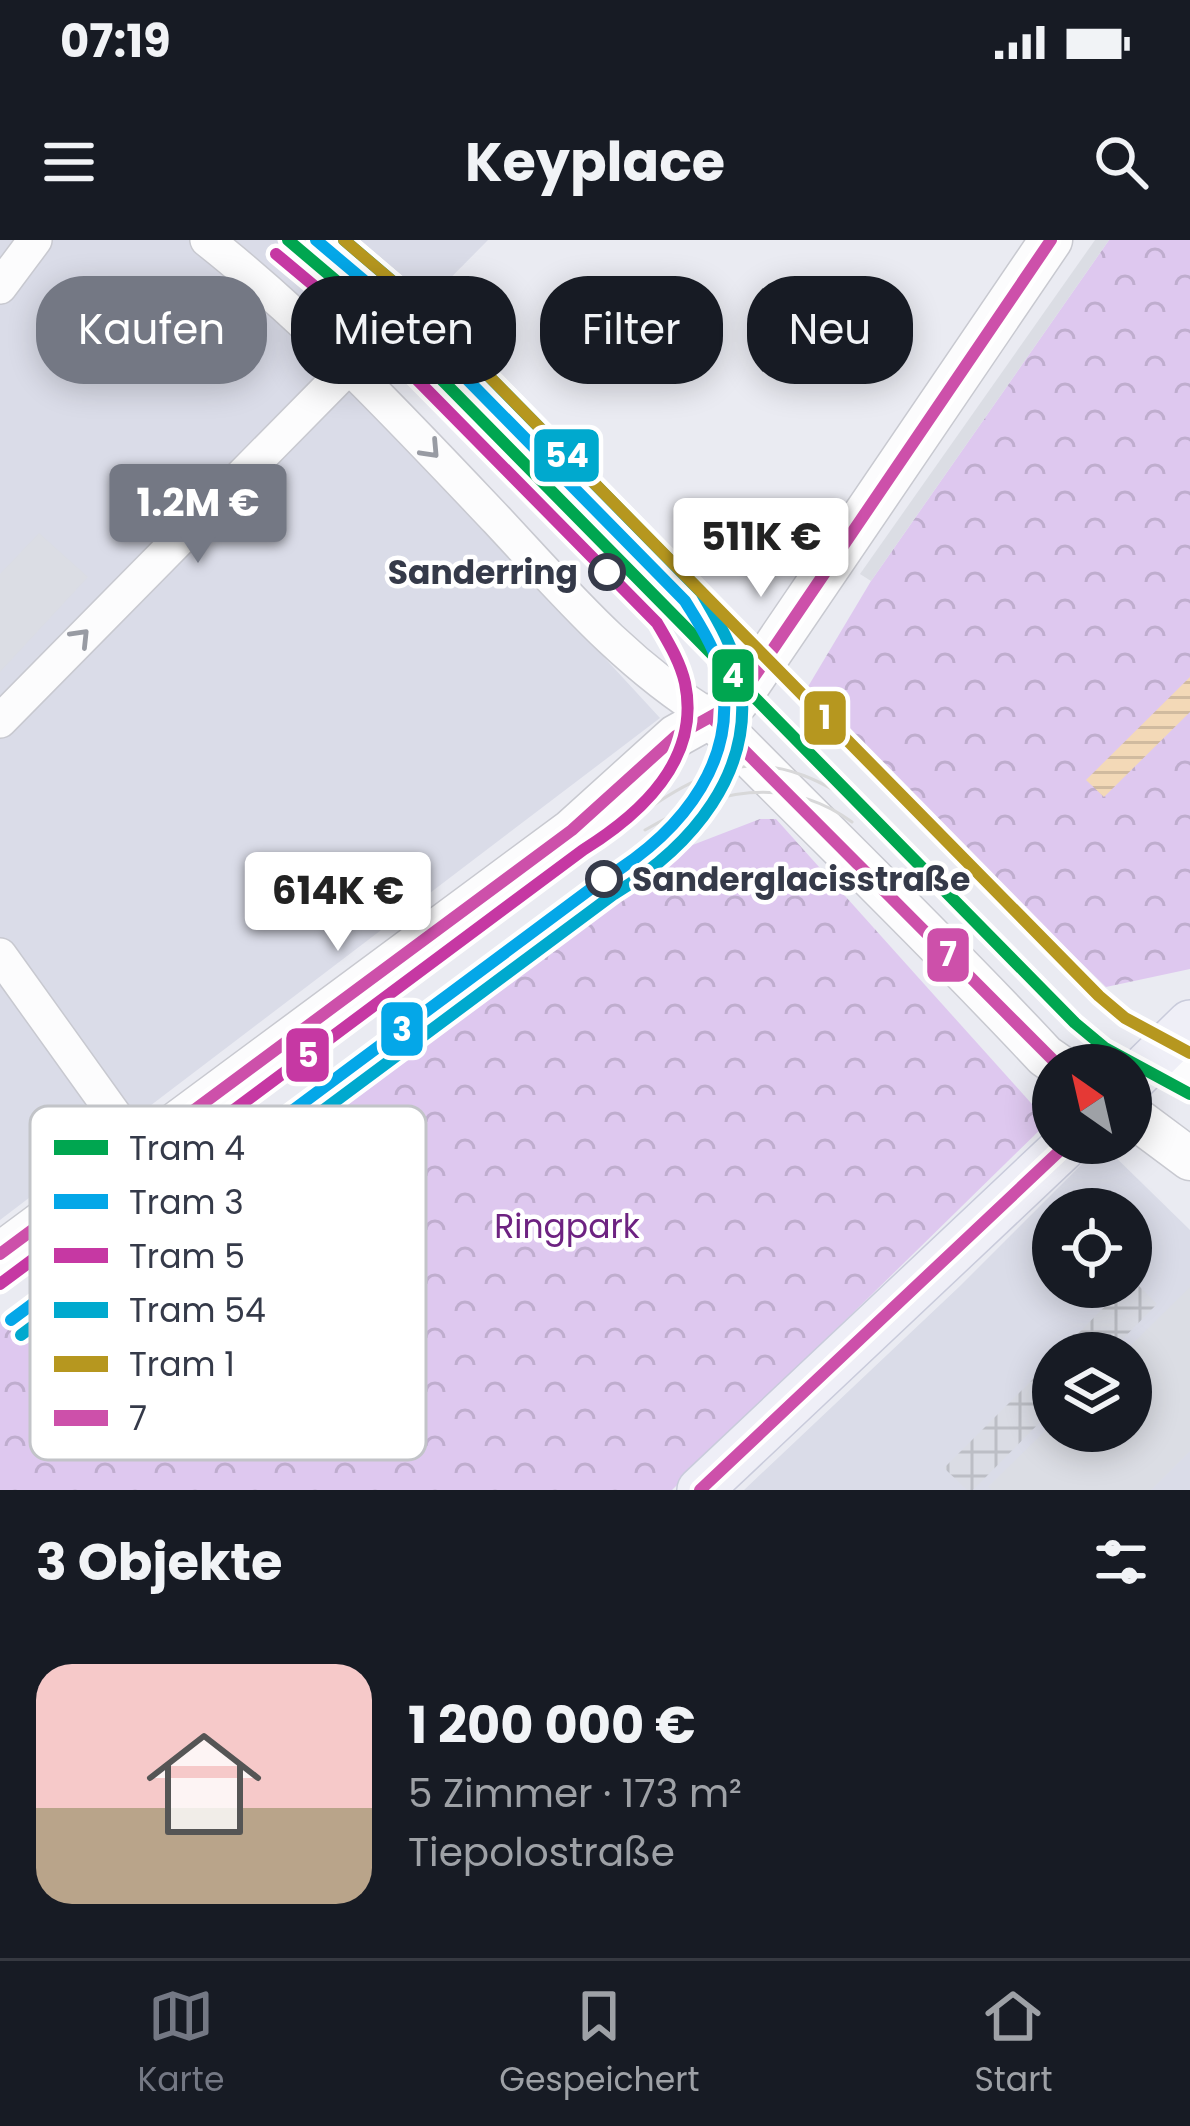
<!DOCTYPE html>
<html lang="de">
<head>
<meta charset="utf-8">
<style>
  body { margin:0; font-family:Poppins,sans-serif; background:#20242c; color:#f1f3f6; height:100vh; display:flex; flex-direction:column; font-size:45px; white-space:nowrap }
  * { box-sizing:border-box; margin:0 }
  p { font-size:39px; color:#9ea1a6 }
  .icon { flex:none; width:66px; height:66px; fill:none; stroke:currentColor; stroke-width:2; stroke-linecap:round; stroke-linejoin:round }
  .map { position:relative; height:1250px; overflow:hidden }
  .sheet { display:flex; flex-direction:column; background:#171b24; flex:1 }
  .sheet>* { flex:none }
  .top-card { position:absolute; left:36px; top:36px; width:1119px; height:108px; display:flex; gap:24px }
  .needle { width:78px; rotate:326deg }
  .buttons { position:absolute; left:1032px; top:804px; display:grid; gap:24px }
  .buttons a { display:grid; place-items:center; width:120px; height:120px; border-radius:50%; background:#171b24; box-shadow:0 6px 30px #0003; font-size:60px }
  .price { position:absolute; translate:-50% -102px; padding:0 27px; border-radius:12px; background:#fff; color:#222; font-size:39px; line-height:78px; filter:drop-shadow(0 3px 6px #0008) }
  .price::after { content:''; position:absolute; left:50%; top:72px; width:36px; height:27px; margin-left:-18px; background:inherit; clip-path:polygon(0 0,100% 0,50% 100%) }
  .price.on { background:#747884; color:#fff }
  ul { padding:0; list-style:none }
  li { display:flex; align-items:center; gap:36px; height:300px; padding:0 36px }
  li span { display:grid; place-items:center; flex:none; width:336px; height:240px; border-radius:36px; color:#555 }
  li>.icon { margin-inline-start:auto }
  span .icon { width:144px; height:144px; fill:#fffc; stroke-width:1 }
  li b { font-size:51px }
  h2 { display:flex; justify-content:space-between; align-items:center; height:144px; padding:0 36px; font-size:51px }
  .tag { padding:0 42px; border-radius:48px; background:#171b24; box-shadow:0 6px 30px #0003; font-size:42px; line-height:108px }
  .tag.on { background:#747884; color:#fff }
  .status { display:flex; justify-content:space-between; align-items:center; height:84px; padding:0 60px; background:#171b24; direction:ltr }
  .status svg { height:33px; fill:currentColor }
  header { display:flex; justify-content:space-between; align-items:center; height:156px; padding:0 36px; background:#171b24; font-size:54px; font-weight:700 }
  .dock { display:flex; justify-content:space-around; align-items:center; height:168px; border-top:3px solid #363941; background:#171b24; font-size:33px; color:#9ea1a6 }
  .dock a { display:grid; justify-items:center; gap:6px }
  .dock .on { color:#747884 }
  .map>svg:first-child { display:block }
  .residential { fill:#dadce8; fill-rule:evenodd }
  .industrial { fill:url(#industrial-grid) }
  .park { fill:url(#park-crowns) }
  .parking { fill:#dbdde4 }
  .water { fill:url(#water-rules) }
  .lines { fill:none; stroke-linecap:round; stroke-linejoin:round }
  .minor-casing { stroke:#c8c9d0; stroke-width:36 }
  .tertiary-casing { stroke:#c8c9d0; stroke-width:45 }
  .secondary-casing { stroke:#c9cbdb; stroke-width:48 }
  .minor { stroke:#fcfcfd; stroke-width:33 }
  .tertiary { stroke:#fcfcfd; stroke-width:42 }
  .secondary { stroke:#efeff7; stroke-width:45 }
  .tram { stroke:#d8d8d9; stroke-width:3 }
  .bus-1-casing { stroke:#fff; stroke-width:21 }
  .bus-1 { stroke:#cd50aa; stroke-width:12 }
  .tram-1-casing { stroke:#fff; stroke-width:21 }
  .tram-2-casing { stroke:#fff; stroke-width:21 }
  .tram-3-casing { stroke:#fff; stroke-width:21 }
  .tram-4-casing { stroke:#fff; stroke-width:21 }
  .tram-5-casing { stroke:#fff; stroke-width:21 }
  .tram-1 { stroke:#00a650; stroke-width:12 }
  .tram-2 { stroke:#04a7e8; stroke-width:12 }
  .tram-3 { stroke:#c638a3; stroke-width:12 }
  .tram-4 { stroke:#00a9ce; stroke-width:12 }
  .tram-5 { stroke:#b6971f; stroke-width:12 }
  .oneway { stroke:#989ba3 }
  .stop-dot { fill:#fff; stroke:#353a49; stroke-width:6 }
  .labels { text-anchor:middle; stroke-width:9; stroke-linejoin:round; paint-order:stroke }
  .stop-label { font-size:33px; font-weight:bold; fill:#353a49; stroke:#fff; text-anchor:end }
  .park-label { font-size:33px; fill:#6d2281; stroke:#fff }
  .key { fill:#fff; stroke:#c2c4c8; stroke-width:3 }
  .key-label { font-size:33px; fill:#353a49 }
  .line-badge { stroke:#fff; stroke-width:4.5 }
  .badge-label { font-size:33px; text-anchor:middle; font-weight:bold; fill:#fff }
</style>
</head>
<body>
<div class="status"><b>07:19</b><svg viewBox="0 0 49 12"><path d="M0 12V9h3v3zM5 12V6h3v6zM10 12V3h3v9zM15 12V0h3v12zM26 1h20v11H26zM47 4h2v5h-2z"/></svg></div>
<header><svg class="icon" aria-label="menu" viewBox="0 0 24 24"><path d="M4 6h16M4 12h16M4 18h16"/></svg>Keyplace<svg class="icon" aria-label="search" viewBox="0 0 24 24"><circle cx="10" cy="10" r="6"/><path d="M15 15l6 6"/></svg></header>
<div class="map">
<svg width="1190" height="1250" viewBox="0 0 1190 1250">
  <defs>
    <pattern id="industrial-grid" width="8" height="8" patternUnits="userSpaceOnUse" patternTransform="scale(3)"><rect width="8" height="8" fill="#dadce4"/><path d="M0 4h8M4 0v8" fill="none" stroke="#bcbec5"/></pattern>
    <pattern id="park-crowns" width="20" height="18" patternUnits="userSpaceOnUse" patternTransform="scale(3)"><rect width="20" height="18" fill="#dec8ef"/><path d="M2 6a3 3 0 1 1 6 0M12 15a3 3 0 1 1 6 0" fill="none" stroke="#bfadce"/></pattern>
    <pattern id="water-rules" width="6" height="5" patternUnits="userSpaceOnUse" patternTransform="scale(3)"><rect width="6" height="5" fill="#f3d9b7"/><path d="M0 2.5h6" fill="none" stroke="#d1bb9f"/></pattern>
  </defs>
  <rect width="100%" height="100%" fill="#eaebf2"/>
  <!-- residential -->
  <g class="residential">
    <path d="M0,0H488L404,85L357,149L660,478L0,980Z"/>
    <path d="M1102,904L1190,990V1250H744L960,1046ZM1053,969H1131V1047H1053ZM1053,1113H1131V1191H1053Z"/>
  </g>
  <!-- industrial -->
  <g class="industrial">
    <path d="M1139,1046L1157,1064L1109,1113H1059L1117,1054L1124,1060Z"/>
    <path d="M1053,1119V1169L973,1250H967L944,1228Z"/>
  </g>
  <!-- park -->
  <g class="park">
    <path d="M1109,0H1190V729L1106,747L803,455L871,341Z"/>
    <path d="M760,579H776L1048,882L672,1250H0V1082L586,646Z"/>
  </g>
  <!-- parking -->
  <g class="parking">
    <path d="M1095,0H1109L871,341L860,334Z"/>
    <path d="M39,293L88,337L0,432V334Z"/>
    <path d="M1190,1047V1211L1151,1250H992L988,1247L1053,1183V1191H1131V1113H1123Z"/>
  </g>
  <!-- water -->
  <path class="water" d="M1190,437V472L1104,557L1086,540Z"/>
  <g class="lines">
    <defs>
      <g id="minor">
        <path d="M207,0C313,84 404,182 497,280C566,354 624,423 711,477"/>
        <path d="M0,47L35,0"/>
        <path d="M0,481L351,125"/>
        <path d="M0,715L139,909"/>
        <path d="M1163,812L1190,826"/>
      </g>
      <g id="tertiary">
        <path d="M711,477C822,590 937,700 1045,816L1058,825"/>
        <path d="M1131,875L1190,919"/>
        <path d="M0,1014L572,590L676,496L737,462L1051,0"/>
      </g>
      <g id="secondary">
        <path d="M1131,841L1190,783"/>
        <path d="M700,1250L1068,903"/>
      </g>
    </defs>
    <!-- minor casing -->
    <use href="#minor" class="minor-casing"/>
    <!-- tertiary casing -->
    <use href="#tertiary" class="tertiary-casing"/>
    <!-- secondary casing -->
    <use href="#secondary" class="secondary-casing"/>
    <!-- minor -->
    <use href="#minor" class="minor"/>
    <!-- tertiary -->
    <use href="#tertiary" class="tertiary"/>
    <!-- secondary -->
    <use href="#secondary" class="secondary"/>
    <!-- tram -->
    <g class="tram">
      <path d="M627,584C719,515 773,503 869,573"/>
      <path d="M645,590C711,551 785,533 852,582"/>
    </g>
    <defs>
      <g id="bus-1">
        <path d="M711,477L1058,825"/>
        <path d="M0,1014L572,590L676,496L737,462L1051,0"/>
        <path d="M700,1250L1068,903"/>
      </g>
    </defs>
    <!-- bus-1 casing -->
    <use href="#bus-1" class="bus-1-casing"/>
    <!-- bus-1 -->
    <use href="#bus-1" class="bus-1"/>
    <defs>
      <path id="tram-1" d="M288,0L386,83L1075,783L1105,808L1190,854"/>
      <path id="tram-2" d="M11,1080L604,639C681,593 748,515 716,418C709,398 696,379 685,361L399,70L316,0"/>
      <path id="tram-3" d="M0,1044L583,610C641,574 701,520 685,443C680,421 668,402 657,383L374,96L276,14"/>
      <path id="tram-4" d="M21,1095L614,654C690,608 758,532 739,435C733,405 716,378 701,352L412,58L344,0"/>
      <path id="tram-5" d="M344,0L412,58L1099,756L1125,778L1190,813"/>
    </defs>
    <!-- tram-1 casing -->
    <use href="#tram-1" class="tram-1-casing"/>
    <!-- tram-2 casing -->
    <use href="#tram-2" class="tram-2-casing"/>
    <!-- tram-3 casing -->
    <use href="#tram-3" class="tram-3-casing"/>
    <!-- tram-4 casing -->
    <use href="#tram-4" class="tram-4-casing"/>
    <!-- tram-5 casing -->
    <use href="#tram-5" class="tram-5-casing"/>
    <!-- tram-1 -->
    <use href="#tram-1" class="tram-1"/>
    <!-- tram-2 -->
    <use href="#tram-2" class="tram-2"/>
    <!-- tram-3 -->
    <use href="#tram-3" class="tram-3"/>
    <!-- tram-4 -->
    <use href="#tram-4" class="tram-4"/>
    <!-- tram-5 -->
    <use href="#tram-5" class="tram-5"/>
  </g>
  <!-- one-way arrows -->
  <defs><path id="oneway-chevron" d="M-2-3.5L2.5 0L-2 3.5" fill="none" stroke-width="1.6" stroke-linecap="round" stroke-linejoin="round" transform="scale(3)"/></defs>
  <g class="oneway">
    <use href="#oneway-chevron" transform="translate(431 210) rotate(47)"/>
    <use href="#oneway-chevron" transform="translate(81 397) rotate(-46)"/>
  </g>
  <!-- markers -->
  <g class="stop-dot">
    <circle cx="607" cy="332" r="16"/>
    <circle cx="604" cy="639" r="16"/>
  </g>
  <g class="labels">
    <!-- stop labels -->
    <g class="stop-label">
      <text x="578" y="344">Sanderring</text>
      <text x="632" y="651" text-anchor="start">Sanderglacisstraße</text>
    </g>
    <!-- park labels -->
    <g class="park-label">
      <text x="567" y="998">Ringpark</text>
    </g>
  </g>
  <!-- legend -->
  <rect x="30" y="866" width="396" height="354" rx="18" class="key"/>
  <rect x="54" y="900" width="54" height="15" fill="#00a650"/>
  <rect x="54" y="954" width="54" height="15" fill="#04a7e8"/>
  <rect x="54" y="1008" width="54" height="15" fill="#c638a3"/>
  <rect x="54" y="1062" width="54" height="16" fill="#00a9ce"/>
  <rect x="54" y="1116" width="54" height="16" fill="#b6971f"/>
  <rect x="54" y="1170" width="54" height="16" fill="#cd50aa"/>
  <g class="key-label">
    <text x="129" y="920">Tram 4</text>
    <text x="129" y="974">Tram 3</text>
    <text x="129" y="1028">Tram 5</text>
    <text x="129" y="1082">Tram 54</text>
    <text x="129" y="1136">Tram 1</text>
    <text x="129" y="1190">7</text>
  </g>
  <g class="line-badge">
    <rect x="532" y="187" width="69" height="57" rx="12" fill="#00a9ce"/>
    <rect x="710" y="407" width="46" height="57" rx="12" fill="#00a650"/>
    <rect x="802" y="449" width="46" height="58" rx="12" fill="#b6971f"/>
    <rect x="925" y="686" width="46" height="58" rx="12" fill="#cd50aa"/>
    <rect x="379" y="760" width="46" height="58" rx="12" fill="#04a7e8"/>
    <rect x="284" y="786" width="47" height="58" rx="12" fill="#c638a3"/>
  </g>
  <g class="badge-label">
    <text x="567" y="227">54</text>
    <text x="733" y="447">4</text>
    <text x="825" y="489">1</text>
    <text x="948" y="726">7</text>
    <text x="402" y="801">3</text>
    <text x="308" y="827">5</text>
  </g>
</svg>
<div class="buttons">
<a><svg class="needle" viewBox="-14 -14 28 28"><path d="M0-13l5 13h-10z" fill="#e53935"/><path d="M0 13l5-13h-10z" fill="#9ea1a6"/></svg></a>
<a><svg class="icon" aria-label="locate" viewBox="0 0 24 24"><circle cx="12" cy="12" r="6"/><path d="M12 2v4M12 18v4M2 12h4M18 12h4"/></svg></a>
<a><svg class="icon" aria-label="layers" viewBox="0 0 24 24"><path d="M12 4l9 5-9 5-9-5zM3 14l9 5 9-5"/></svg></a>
</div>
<b class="price on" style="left:198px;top:326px">1.2M €</b>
<b class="price" style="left:761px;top:360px">511K €</b>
<b class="price" style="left:338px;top:714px">614K €</b>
<div class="top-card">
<a class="tag on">Kaufen</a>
<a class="tag">Mieten</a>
<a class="tag">Filter</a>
<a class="tag">Neu</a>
</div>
</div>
<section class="sheet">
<h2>3 Objekte<svg class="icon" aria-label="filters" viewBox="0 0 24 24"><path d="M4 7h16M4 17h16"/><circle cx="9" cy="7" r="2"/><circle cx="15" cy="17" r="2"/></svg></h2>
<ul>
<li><span style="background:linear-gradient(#f6c9c9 60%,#b9a48a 0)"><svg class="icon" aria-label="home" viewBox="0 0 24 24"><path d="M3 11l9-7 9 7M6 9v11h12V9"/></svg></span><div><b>1 200 000 €</b><p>5 Zimmer · 173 m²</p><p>Tiepolostraße</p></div></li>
</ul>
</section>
<nav class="dock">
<a class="on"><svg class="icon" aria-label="map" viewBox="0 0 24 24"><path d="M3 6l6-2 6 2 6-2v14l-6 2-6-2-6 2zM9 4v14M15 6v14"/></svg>Karte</a>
<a><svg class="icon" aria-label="saved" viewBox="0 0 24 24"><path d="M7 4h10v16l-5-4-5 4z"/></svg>Gespeichert</a>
<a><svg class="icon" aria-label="home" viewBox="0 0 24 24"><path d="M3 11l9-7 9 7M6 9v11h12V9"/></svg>Start</a>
</nav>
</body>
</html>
